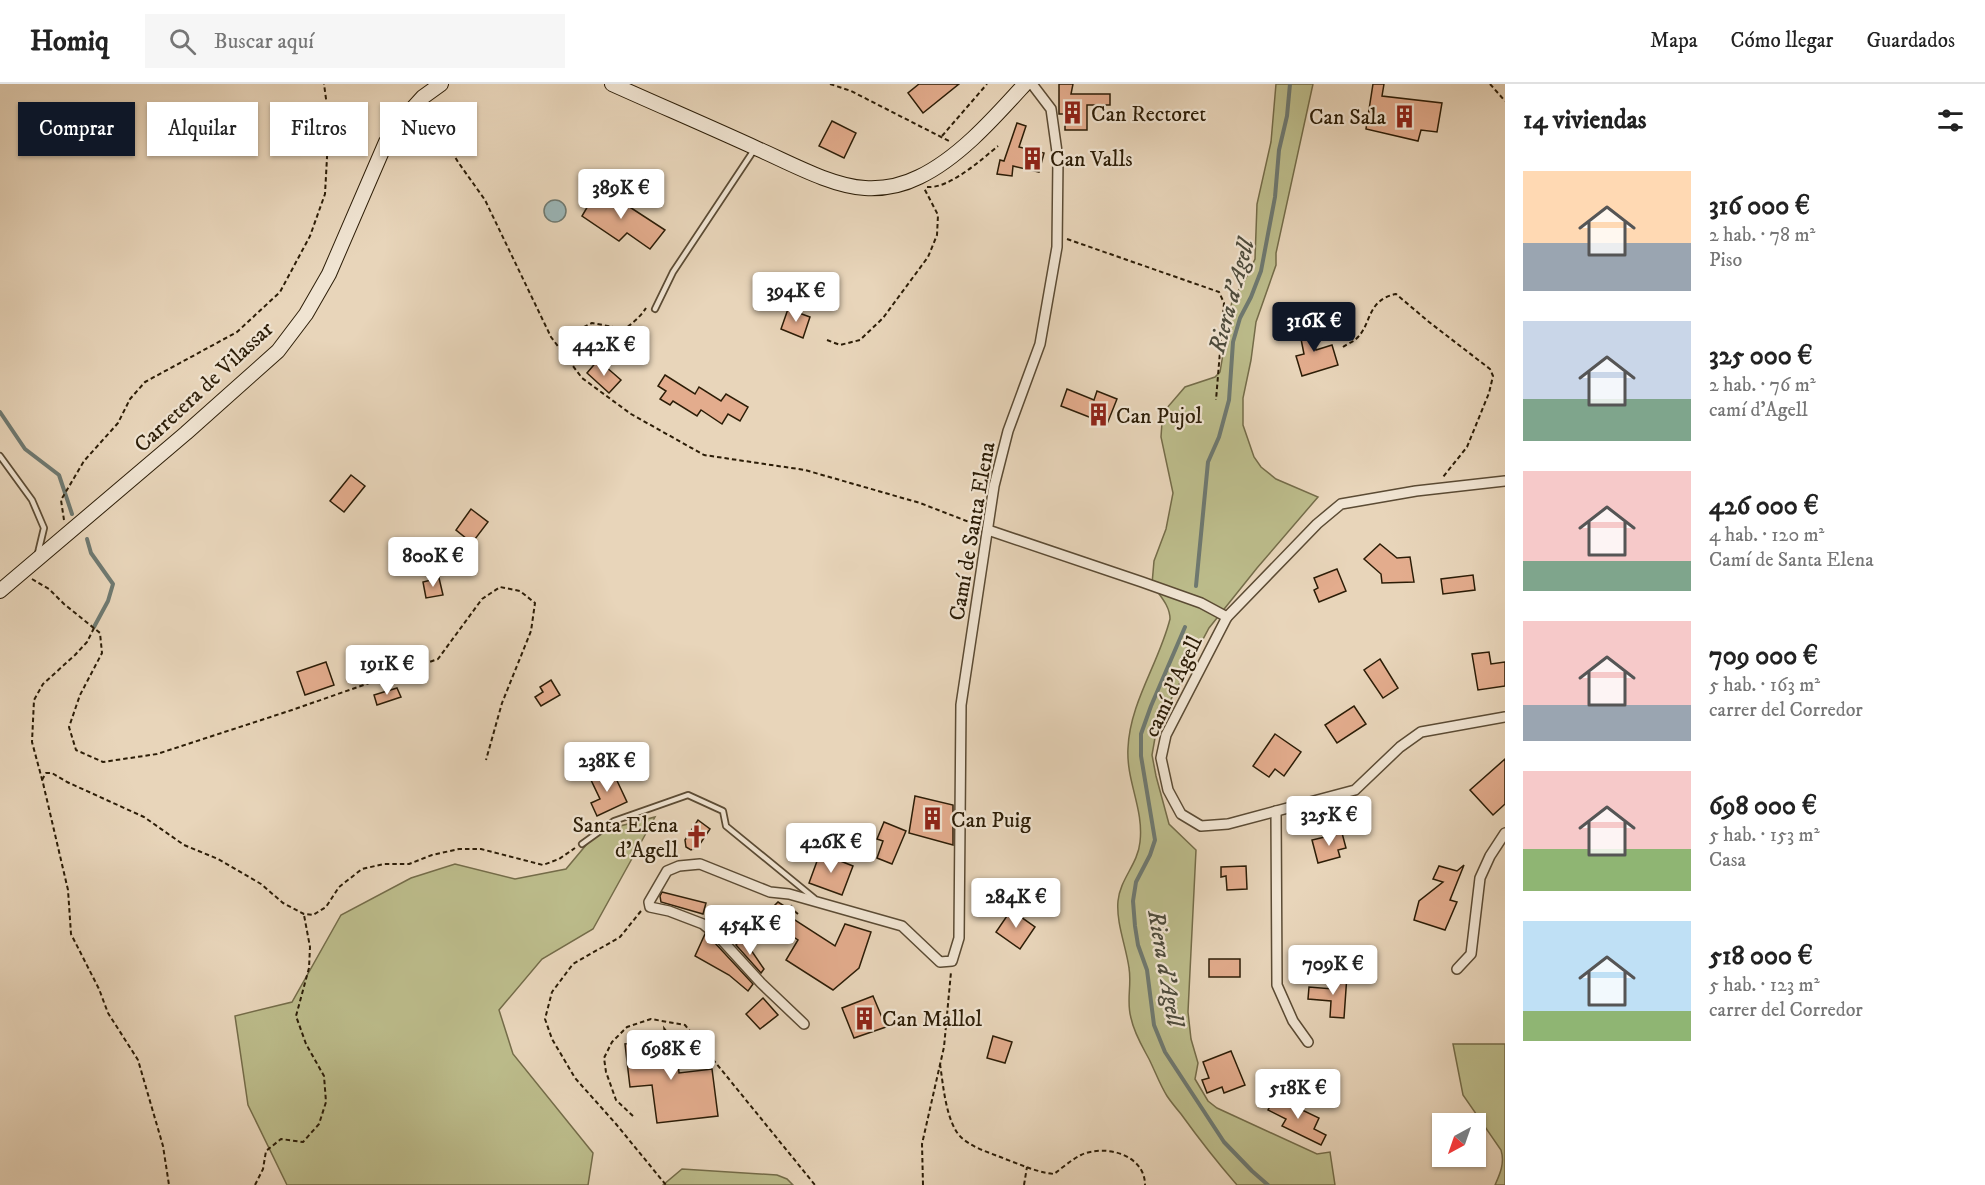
<!DOCTYPE html>
<html lang="es">
<head>
<meta charset="utf-8">
<style>
  body { margin:0; font-family:"IM FELL DW Pica",serif; background:#f6f6f6; color:#222; height:100vh; display:flex; flex-direction:column; font-size:22px; white-space:nowrap }
  * { box-sizing:border-box; margin:0 }
  p { font-size:20px; color:#767676 }
  .icon { flex:none; width:33px; height:33px; fill:none; stroke:currentColor; stroke-width:2; stroke-linecap:round; stroke-linejoin:round }
  .map { position:relative; flex:1; overflow:hidden }
  .sheet { display:flex; flex-direction:column; background:#fff; width:480px }
  .sheet>* { flex:none }
  .guide { position:absolute; left:18px; top:18px; width:570px; height:54px; display:flex; gap:12px }
  .needle { width:39px; rotate:220deg }
  .buttons { position:absolute; left:1432px; top:1029px; display:grid; gap:12px }
  .buttons a { display:grid; place-items:center; width:54px; height:54px; border-radius:0px; background:#fff; box-shadow:0 2px 4px #0004; font-size:30px }
  .price { position:absolute; translate:-50% -51px; padding:0 14px; border-radius:6px; background:#fff; color:#222; font-size:20px; line-height:39px; filter:drop-shadow(0 2px 3px #0008) }
  .price::after { content:''; position:absolute; left:50%; top:36px; width:18px; height:14px; margin-left:-9px; background:inherit; clip-path:polygon(0 0,100% 0,50% 100%) }
  .price.selected { background:#111827; color:#fff }
  ul { padding:0; list-style:none }
  li { display:flex; align-items:center; gap:18px; height:150px; padding:0 18px }
  li span { display:grid; place-items:center; flex:none; width:168px; height:120px; border-radius:0px; color:#555 }
  li>.icon { margin-inline-start:auto }
  span .icon { width:72px; height:72px; fill:#fffc; stroke-width:1 }
  li b { font-size:26px }
  h2 { display:flex; justify-content:space-between; align-items:center; height:72px; padding:0 18px; font-size:26px }
  .tag { padding:0 21px; border-radius:0px; background:#fff; box-shadow:0 2px 4px #0004; font-size:21px; line-height:54px }
  .tag.selected { background:#111827; color:#fff }
  header { display:flex; align-items:center; gap:36px; box-sizing:border-box; height:84px; padding:0 30px; background:#fff; border-bottom:2px solid #e0e0e0 }
  header strong { font-size:28px }
  nav { display:flex; gap:33px; margin-inline-start:auto; font-size:21px }
  .search { width:420px; height:54px; background:#f6f6f6; display:flex; align-items:center; gap:15px; box-sizing:border-box; padding:0 21px; border-radius:0px; color:#767676; font-size:22px }
  main { display:flex; flex:1; min-height:0 }
  .map>svg:first-child { display:block }
  .green { fill:#bcbc8b; stroke:#746c49; stroke-width:1.5 }
  .water { fill:#9ab6b8; stroke:#6e7971; stroke-width:1.5 }
  .lines { fill:none; stroke-linecap:round; stroke-linejoin:round }
  .stream { stroke:#6e7971; stroke-width:4 }
  .building { fill:#e3ac8d; stroke:#2c1d07; stroke-width:1.5 }
  .lane-casing { stroke:#5b4b34; stroke-width:8 }
  .street-casing { stroke:#5b4b34; stroke-width:12 }
  .secondary-casing { stroke:#2c1d07; stroke-width:16 }
  .path { stroke:#2c1d07; stroke-width:2; stroke-dasharray:4.5 3; stroke-linecap:butt }
  .lane { stroke:#f0e4d2; stroke-width:4.5 }
  .street { stroke:#f0e4d2; stroke-width:9 }
  .secondary { stroke:#f0e4d2; stroke-width:14 }
  .labels { text-anchor:middle; stroke-width:4.5; stroke-linejoin:round; paint-order:stroke }
  .poi-label { font-size:22px; fill:#2c1d07; stroke:#f0e4d2; text-anchor:start }
  .street-label { font-size:22px; fill:#2c1d07; stroke:#f0e4d2 }
  .water-label { font-size:24px; font-style:italic; fill:#4d4b3c; stroke:#f0e4d2 }
</style>
</head>
<body>
<header>
<strong>Homiq</strong>
<div class="search"><svg class="icon" aria-label="search" viewBox="0 0 24 24"><circle cx="10" cy="10" r="6"/><path d="M15 15l6 6"/></svg>Buscar aquí</div>
<nav><a>Mapa</a><a>Cómo llegar</a><a>Guardados</a></nav>
</header>
<main>
<div class="map">
<svg width="1505" height="1101" viewBox="0 0 1505 1101">
  <rect width="100%" height="100%" fill="#e8d5ba"/>
  <filter id="stains"><feTurbulence type="fractalNoise" baseFrequency=".00333" numOctaves="4"/><feColorMatrix values="0 0 0 0 .2 0 0 0 0 .09 0 0 0 0 .02 0 0 0 .5 -.17"/></filter>
  <radialGradient id="worn" r=".72"><stop offset=".6" stop-color="#630" stop-opacity="0"/><stop offset="1" stop-color="#630" stop-opacity=".3"/></radialGradient>
  <!-- green -->
  <g class="green">
    <path d="M1276,0H1313L1276,169V181L1256,238L1251,276L1243,314V341L1254,373L1261,383L1276,395L1318,413L1257,484L1209,544L1160,636L1156,648L1152,671L1156,692L1169,740L1196,766L1188,928L1191,955L1198,979L1195,995L1208,1017L1217,1024L1317,1070L1330,1068L1335,1101H1237C1217,1078 1199,1055 1181,1030C1176,1024 1171,1018 1167,1012C1160,1001 1155,987 1149,975C1142,962 1134,949 1131,934C1126,917 1132,901 1129,884C1126,862 1116,839 1118,817C1120,795 1138,780 1140,758C1144,725 1126,697 1128,664C1130,618 1159,579 1170,535C1170,521 1159,511 1152,500L1154,477L1166,445L1173,409L1161,353L1162,338L1166,325L1185,303L1215,293L1220,288L1232,217L1246,194L1255,175L1257,120L1271,58Z"/>
    <path d="M655,733L593,845L542,875L499,926L513,970L593,1069L588,1101H287L248,1021L235,932L292,918L341,831L411,794L455,780L515,795L566,785L597,748Z"/>
    <path d="M1453,960H1505V1101H1495C1500,1090 1505,1079 1501,1066L1463,1011Z"/>
    <path d="M682,1085L777,1091L787,1095L793,1101H663Z"/>
  </g>
  <!-- water -->
  <circle class="water" cx="555" cy="127" r="11"/>
  <g class="lines">
    <!-- stream -->
    <g class="stream">
      <path d="M0,328L25,365L59,391L72,430"/>
      <path d="M87,455L91,469L113,500L108,517L94,543"/>
      <path d="M1196,502L1208,378L1219,353L1229,316L1233,258L1240,234L1251,213L1261,187L1275,113L1279,66L1287,32L1290,0"/>
      <path d="M1185,543L1151,622L1141,650V672L1155,756L1150,771L1136,798L1133,817L1135,842L1138,861L1147,886L1154,941L1165,968L1224,1058L1252,1087L1268,1101"/>
    </g>
  </g>
  <!-- building -->
  <g class="building">
    <path d="M919,0H959L923,29L908,9Z"/>
    <path d="M1059,0H1073L1071,10H1110V21H1087V46H1065V30H1059Z"/>
    <path d="M1373,0H1384L1382,12L1442,19L1437,48L1421,46L1418,57L1366,45Z"/>
    <path d="M832,37L856,49L844,74L819,62Z"/>
    <path d="M1017,39L1026,42L1019,63L1044,69L1039,88L1013,82L1012,92L997,90L1000,76L1004,77Z"/>
    <path d="M599,103L665,146L650,165L627,149L619,157L582,132Z"/>
    <path d="M788,225L810,233L803,254L781,245Z"/>
    <path d="M1310,237L1316,266L1332,261L1338,281L1302,292L1296,272L1304,270L1298,240Z"/>
    <path d="M598,276L621,296L609,309L587,289Z"/>
    <path d="M665,291L695,310L699,303L721,317L726,310L748,323L740,337L728,330L722,340L701,326L697,332L673,317L670,321L660,315L666,307L658,302Z"/>
    <path d="M1067,305L1094,316L1097,307L1117,315L1107,340L1061,322Z"/>
    <path d="M351,391L365,402L344,428L330,417Z"/>
    <path d="M471,425L488,438L472,459L456,446Z"/>
    <path d="M1380,460L1397,474L1410,473L1414,498L1382,499L1381,490L1364,475Z"/>
    <path d="M1337,485L1346,507L1319,518L1314,506L1318,504L1314,494Z"/>
    <path d="M1473,491L1475,506L1443,510L1441,495Z"/>
    <path d="M439,494L443,511L426,514L423,498Z"/>
    <path d="M1489,568L1491,580L1505,578V602L1478,606L1472,570Z"/>
    <path d="M1380,575L1398,604L1383,614L1364,586Z"/>
    <path d="M326,578L334,601L305,611L297,588Z"/>
    <path d="M551,596L560,611L541,622L535,613L543,608L540,603Z"/>
    <path d="M397,604L401,613L377,621L374,611Z"/>
    <path d="M1354,622L1366,640L1337,659L1325,641Z"/>
    <path d="M1275,650L1301,668L1284,692L1275,685L1269,693L1253,682Z"/>
    <path d="M1505,675V720L1493,731L1470,706Z"/>
    <path d="M612,686L627,718L597,732L591,719L600,715L591,696Z"/>
    <path d="M915,712L953,721V761L909,749Z"/>
    <path d="M698,736L710,745L698,763L691,766L686,763L685,756Z"/>
    <path d="M884,738L906,747L892,780L877,774L883,757L877,755Z"/>
    <path d="M1342,749L1346,764L1338,766L1340,773L1318,779L1312,756Z"/>
    <path d="M820,769L853,782L842,811L809,799Z"/>
    <path d="M1464,781L1450,816L1457,818L1445,846L1414,836L1419,817L1443,798L1433,795L1439,782L1457,787Z"/>
    <path d="M1246,782L1247,805L1227,806L1226,792L1221,793V783Z"/>
    <path d="M662,808L706,819L703,830L661,818L660,812Z"/>
    <path d="M778,818L789,825L787,831L835,862L845,840L871,848L859,884L833,906L786,876L798,856L789,850L790,846L767,829Z"/>
    <path d="M1011,826L1035,843L1020,865L996,848Z"/>
    <path d="M705,850L714,858L753,900L748,907L729,891L695,872Z"/>
    <path d="M740,856L751,866L764,885L761,889L736,861Z"/>
    <rect x="1209" y="875" width="31" height="18"/>
    <path d="M1334,890L1347,891L1344,934L1330,933L1331,917L1308,915L1309,903L1333,905Z"/>
    <path d="M873,912L886,943L854,954L842,924Z"/>
    <path d="M763,914L778,931L760,945L746,930Z"/>
    <path d="M664,944L676,959L679,989L712,985L718,1032L657,1039L652,1001L630,1003L625,960L665,955Z"/>
    <path d="M993,952L1012,958L1005,979L987,974Z"/>
    <path d="M1231,967L1245,1001L1224,1009L1222,1003L1207,1009L1202,996L1209,994L1203,978Z"/>
    <path d="M1275,1013L1319,1034L1314,1045L1326,1051L1321,1061L1282,1042L1286,1035L1268,1026Z"/>
  </g>
  <g class="lines">
    <defs>
      <g id="lane">
        <path d="M655,225L673,188L754,66"/>
        <path d="M0,372L32,416L44,444L38,469"/>
        <path d="M582,760L614,737L688,711L723,727L726,742L814,814"/>
      </g>
      <g id="street">
        <path d="M988,446L1142,498L1201,519L1227,533L1166,651L1161,674L1168,706L1181,730L1201,742L1228,740L1355,706L1400,663L1421,648L1505,633"/>
        <path d="M1227,533L1317,440L1341,420L1416,407L1505,397"/>
        <path d="M1276,727L1277,901L1293,937L1308,958"/>
        <path d="M1457,885L1471,870L1480,794L1490,772L1505,749"/>
        <path d="M804,940L761,899L719,853L703,840L669,827L650,823L649,818L667,787L679,782L700,780L770,808L789,810L902,842L940,878L952,877L959,854L961,621L994,402L1008,347L1040,260L1057,163L1058,75L1051,25L1032,0"/>
      </g>
      <g id="secondary">
        <path d="M612,0C661,22 710,43 758,65C790,79 831,102 865,104C883,105 903,101 919,93C959,74 995,33 1025,0"/>
        <path d="M0,507L186,349L278,267L306,230L329,190L386,58L403,35L423,13L441,0"/>
      </g>
    </defs>
    <!-- lane casing -->
    <use href="#lane" class="lane-casing"/>
    <!-- street casing -->
    <use href="#street" class="street-casing"/>
    <!-- secondary casing -->
    <use href="#secondary" class="secondary-casing"/>
    <!-- path -->
    <g class="path">
      <path d="M830,0L851,7L949,57"/>
      <path d="M1490,0L1505,17"/>
      <path d="M423,34L439,46L458,78L485,116L551,253L582,294L631,330L704,371L805,386L920,419L977,441"/>
      <path d="M942,52L987,0"/>
      <path d="M927,103C949,105 981,76 998,62"/>
      <path d="M1067,155L1219,208L1224,219L1216,316"/>
      <path d="M624,245L592,239L580,245L577,255L591,268C609,253 633,244 646,224"/>
      <path d="M827,256L840,261L860,256L883,234L928,173L937,151L938,131L924,104"/>
      <path d="M1343,263C1347,260 1353,258 1356,255C1372,241 1366,216 1396,210L1429,238L1490,285L1493,292L1489,309L1467,363L1443,393"/>
      <path d="M64,436L61,416L84,377L118,339L130,315L145,298L237,248L280,208L310,152L325,110L329,37L324,0"/>
      <path d="M32,495L49,505L64,520L100,549L102,569L80,611L69,643L76,666L103,678L157,670L292,626L438,575L482,515L500,503L520,507L535,519L531,547L502,619L486,676"/>
      <path d="M94,544L87,558L75,571L43,600L34,616L32,658L43,699L68,806L71,850L99,905L108,929L138,976L163,1062L169,1101"/>
      <path d="M42,696L46,689H52L67,698L144,733L184,761L218,775L261,800L283,819L304,830L313,831L326,823L339,803L362,785L384,780H409L432,771L459,765H481L543,781L559,775L575,764"/>
      <path d="M791,821L792,825L798,830"/>
      <path d="M641,827L620,853L573,880L552,908L545,935L552,955L575,994L616,1040L666,1101"/>
      <path d="M940,980C943,999 946,1042 963,1055C975,1065 991,1069 1005,1075C1022,1081 1036,1088 1054,1090C1062,1084 1071,1076 1081,1071C1104,1060 1145,1070 1145,1101"/>
      <path d="M633,1032L616,1016L606,988L604,974L612,958L627,943L651,935L685,941L815,1101"/>
      <path d="M255,1101L263,1085L266,1067L281,1055L303,1058L319,1040L326,1018L324,992L306,960L296,932L309,884L310,863L304,831"/>
      <path d="M923,1101L922,1060L944,963L951,888"/>
      <path d="M1024,1101L1027,1083"/>
    </g>
    <!-- lane -->
    <use href="#lane" class="lane"/>
    <!-- street -->
    <use href="#street" class="street"/>
    <!-- secondary -->
    <use href="#secondary" class="secondary"/>
  </g>
  <!-- icons -->
  <defs>
    <symbol id="building-bare" viewBox="-9 -9 18 18"><path d="M-4-6H4V6H1V3H-1V6H-4ZM-2.5-4.3h1.7v1.8h-1.7ZM.8-4.3h1.7v1.8H.8ZM-2.5-1h1.7V.8h-1.7ZM.8-1h1.7V.8H.8Z" fill="#8f2418" stroke="#f0e4d2" stroke-width="2.5" paint-order="stroke"/></symbol>
    <symbol id="church-bare" viewBox="-9 -9 18 18"><path d="M-1.2-6h2.4v3.5h3.3v2.4h-3.3V6h-2.4V-.1h-3.3v-2.4h3.3Z" fill="#8f2418" stroke="#f0e4d2" stroke-width="2.5" paint-order="stroke"/></symbol>
  </defs>
  <g fill-rule="evenodd">
    <use href="#building-bare" x="1056" y="12" width="33" height="33"/>
    <use href="#building-bare" x="1388" y="16" width="33" height="33"/>
    <use href="#building-bare" x="1016" y="58" width="33" height="33"/>
    <use href="#building-bare" x="1082" y="314" width="33" height="33"/>
    <use href="#building-bare" x="916" y="718" width="33" height="33"/>
    <use href="#church-bare" x="680" y="736" width="33" height="33"/>
    <use href="#building-bare" x="848" y="918" width="33" height="33"/>
  </g>
  <g class="labels">
    <!-- poi labels -->
    <g class="poi-label">
      <text x="1091" y="37">Can Rectoret</text>
      <text x="1386" y="40" text-anchor="end">Can Sala</text>
      <text x="1050" y="82">Can Valls</text>
      <text x="1116" y="339">Can Pujol</text>
      <text x="951" y="743">Can Puig</text>
      <text x="678" y="748" text-anchor="end">Santa Elena<tspan x="678" dy="25">d'Agell</tspan></text>
      <text x="882" y="942">Can Mallol</text>
    </g>
    <!-- street labels -->
    <g class="street-label">
      <text transform="translate(203 302) rotate(-43)" y="8">Carretera de Vilassar</text>
      <text transform="translate(971 447) rotate(-80)" y="8">Camí de Santa Elena</text>
      <text transform="translate(1172 602) rotate(-65)" y="8">camí d'Agell</text>
    </g>
    <!-- water labels -->
    <g class="water-label">
      <text transform="translate(1231 212) rotate(-75)" y="8">Riera d'Agell</text>
      <text transform="translate(1166 884) rotate(80)" y="8">Riera d'Agell</text>
    </g>
  </g>
  <rect width="100%" height="100%" filter="url(#stains)"/>
  <rect width="100%" height="100%" fill="url(#worn)"/>
</svg>
<div class="buttons">
<a><svg class="needle" viewBox="-14 -14 28 28"><path d="M0-13l5 13h-10z" fill="#e53935"/><path d="M0 13l5-13h-10z" fill="#767676"/></svg></a>
</div>
<b class="price" style="left:621px;top:136px">389K €</b>
<b class="price" style="left:796px;top:239px">394K €</b>
<b class="price selected" style="left:1314px;top:269px">316K €</b>
<b class="price" style="left:604px;top:293px">442K €</b>
<b class="price" style="left:433px;top:504px">800K €</b>
<b class="price" style="left:387px;top:612px">191K €</b>
<b class="price" style="left:607px;top:709px">238K €</b>
<b class="price" style="left:1329px;top:763px">325K €</b>
<b class="price" style="left:831px;top:790px">426K €</b>
<b class="price" style="left:1016px;top:845px">284K €</b>
<b class="price" style="left:750px;top:872px">454K €</b>
<b class="price" style="left:1333px;top:912px">709K €</b>
<b class="price" style="left:671px;top:997px">698K €</b>
<b class="price" style="left:1298px;top:1036px">518K €</b>
<div class="guide">
<a class="tag selected">Comprar</a>
<a class="tag">Alquilar</a>
<a class="tag">Filtros</a>
<a class="tag">Nuevo</a>
</div>
</div>
<section class="sheet">
<h2>14 viviendas<svg class="icon" aria-label="filters" viewBox="0 0 24 24"><path d="M4 7h16M4 17h16"/><circle cx="9" cy="7" r="2"/><circle cx="15" cy="17" r="2"/></svg></h2>
<ul>
<li><span style="background:linear-gradient(#ffd9b3 60%,#9aa5b1 0)"><svg class="icon" aria-label="home" viewBox="0 0 24 24"><path d="M3 11l9-7 9 7M6 9v11h12V9"/></svg></span><div><b>316 000 €</b><p>2 hab. · 78 m²</p><p>Piso</p></div></li>
<li><span style="background:linear-gradient(#c9d6e8 65%,#7fa58c 0)"><svg class="icon" aria-label="home" viewBox="0 0 24 24"><path d="M3 11l9-7 9 7M6 9v11h12V9"/></svg></span><div><b>325 000 €</b><p>2 hab. · 76 m²</p><p>camí d'Agell</p></div></li>
<li><span style="background:linear-gradient(#f6c9c9 75%,#7fa58c 0)"><svg class="icon" aria-label="home" viewBox="0 0 24 24"><path d="M3 11l9-7 9 7M6 9v11h12V9"/></svg></span><div><b>426 000 €</b><p>4 hab. · 120 m²</p><p>Camí de Santa Elena</p></div></li>
<li><span style="background:linear-gradient(#f6c9c9 70%,#9aa5b1 0)"><svg class="icon" aria-label="home" viewBox="0 0 24 24"><path d="M3 11l9-7 9 7M6 9v11h12V9"/></svg></span><div><b>709 000 €</b><p>5 hab. · 163 m²</p><p>carrer del Corredor</p></div></li>
<li><span style="background:linear-gradient(#f6c9c9 65%,#8fb573 0)"><svg class="icon" aria-label="home" viewBox="0 0 24 24"><path d="M3 11l9-7 9 7M6 9v11h12V9"/></svg></span><div><b>698 000 €</b><p>5 hab. · 153 m²</p><p>Casa</p></div></li>
<li><span style="background:linear-gradient(#bfe0f5 75%,#8fb573 0)"><svg class="icon" aria-label="home" viewBox="0 0 24 24"><path d="M3 11l9-7 9 7M6 9v11h12V9"/></svg></span><div><b>518 000 €</b><p>5 hab. · 123 m²</p><p>carrer del Corredor</p></div></li>
</ul>
</section>
</main>
</body>
</html>
